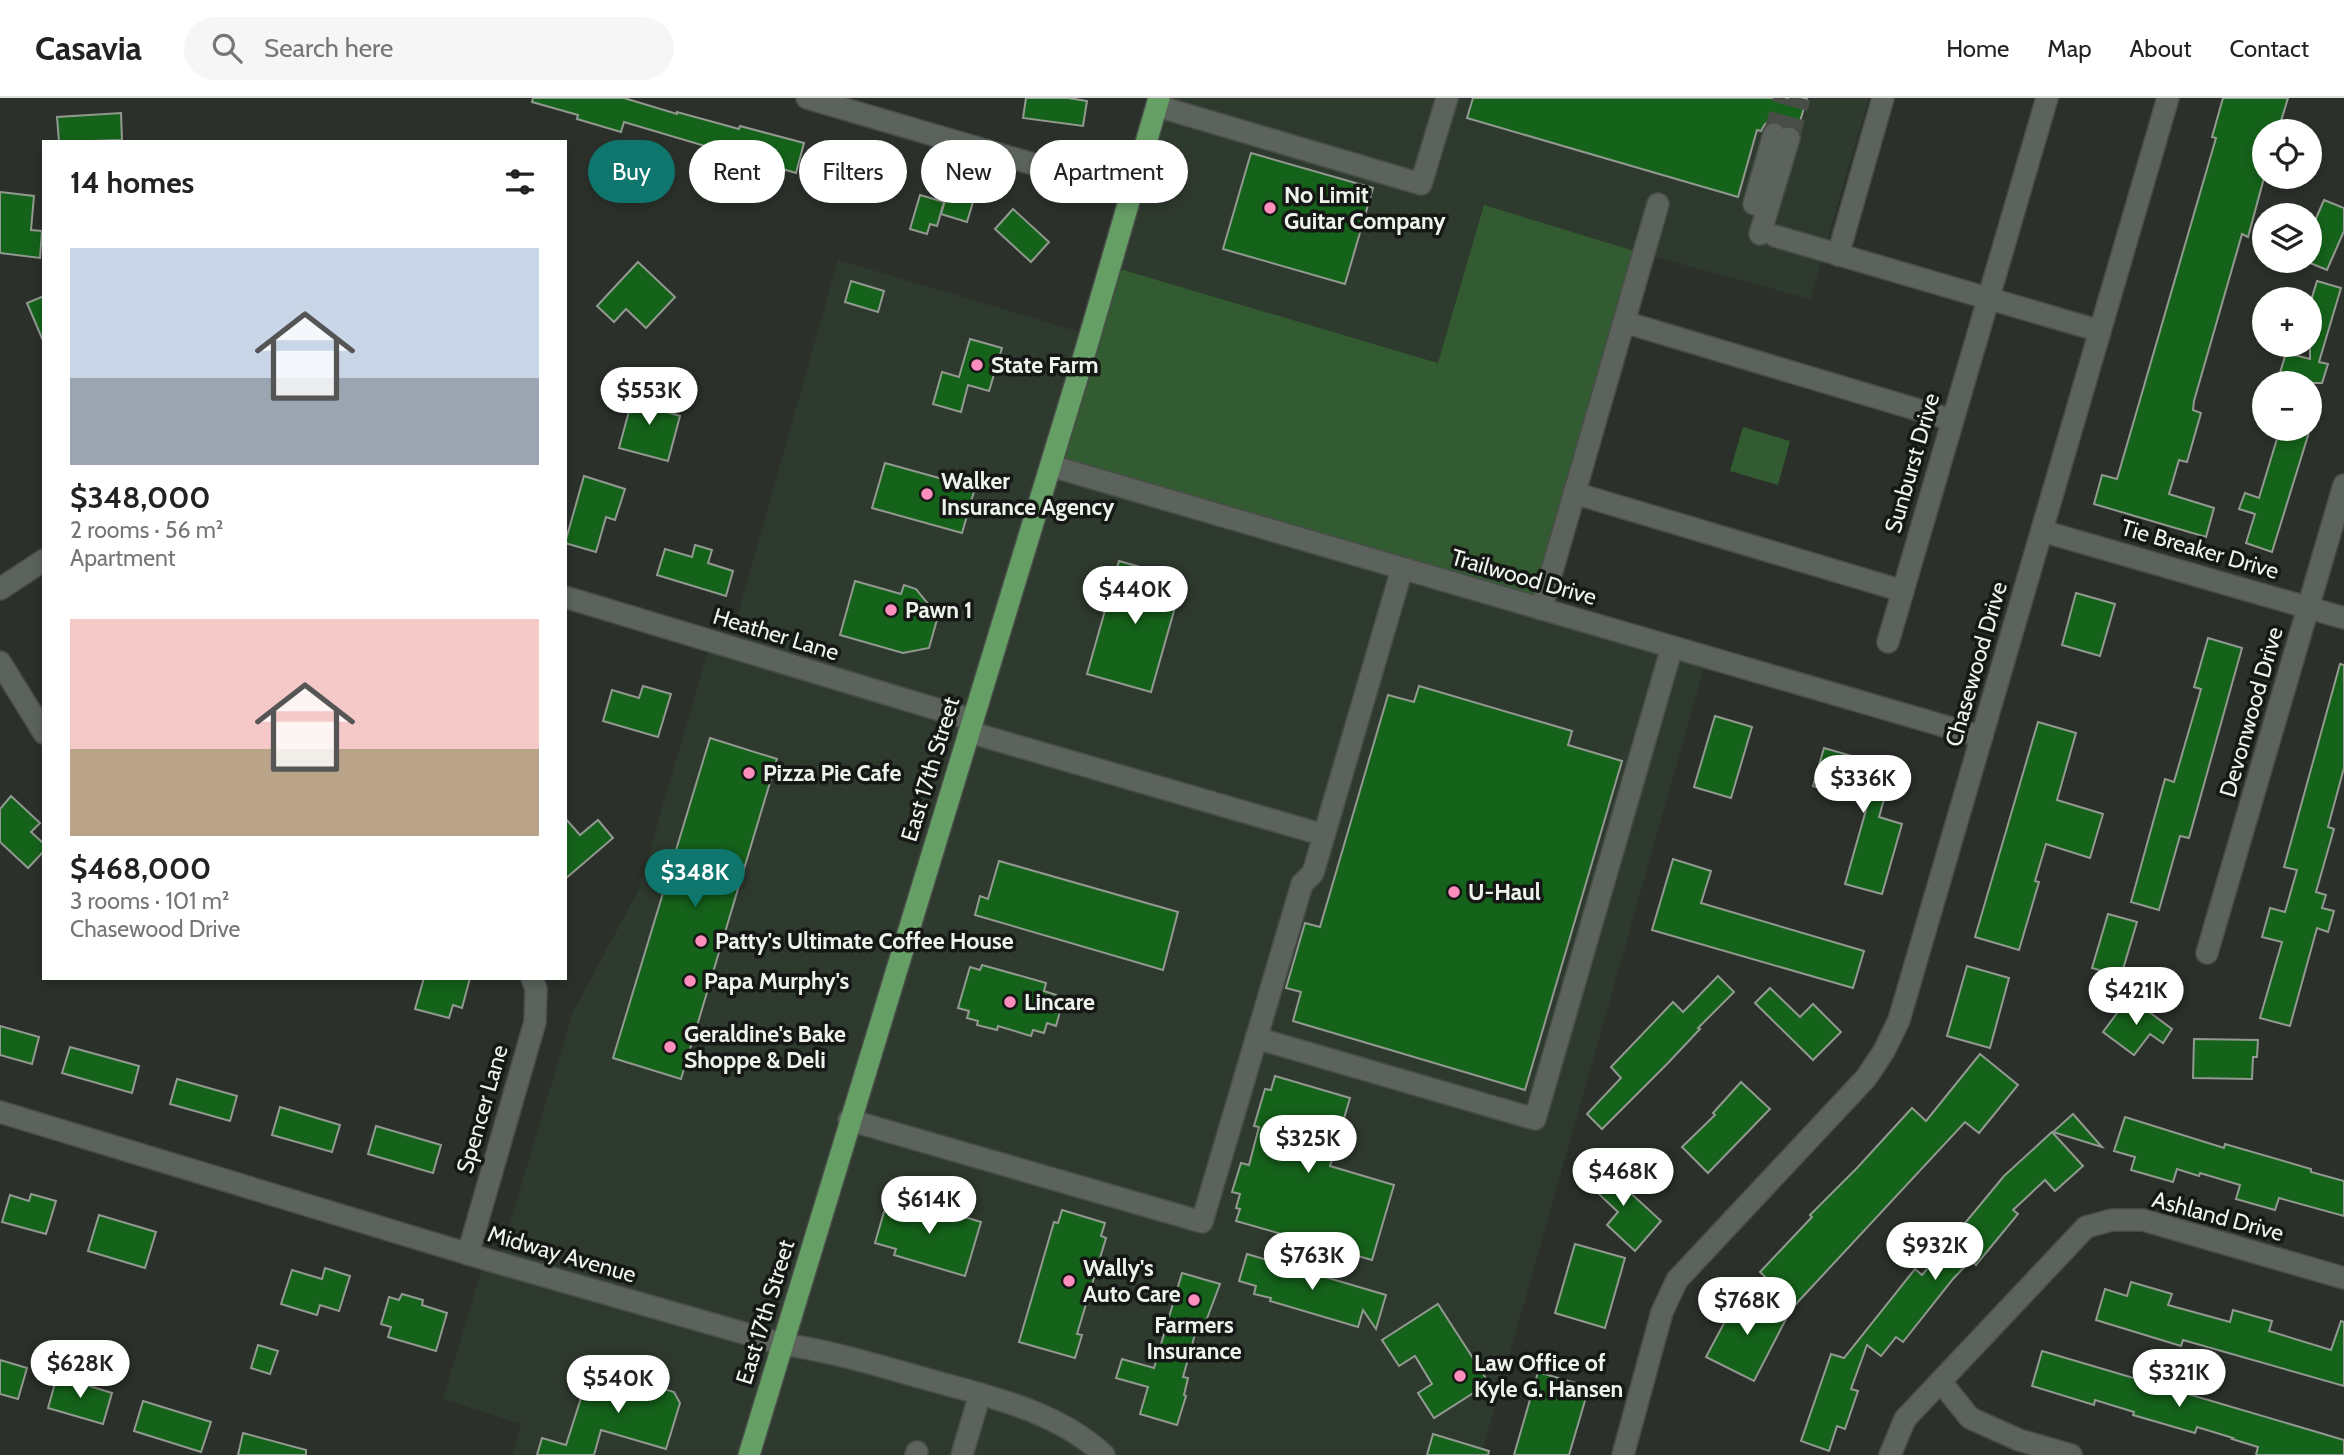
<!DOCTYPE html>
<html lang="en">
<head>
<meta charset="utf-8">
<style>
  body { margin:0; font-family:Cabin,sans-serif; background:#f6f6f6; color:#222; height:100vh; display:flex; flex-direction:column; font-size:26px; white-space:nowrap }
  * { box-sizing:border-box; margin:0 }
  p { font-size:23px; color:#767676 }
  .icon { flex:none; width:38px; height:38px; fill:none; stroke:currentColor; stroke-width:2; stroke-linecap:round; stroke-linejoin:round }
  .map { position:relative; flex:1; overflow:hidden }
  .details { position:absolute; left:42px; top:42px; width:525px; height:840px; display:flex; flex-direction:column; background:#fff; border-radius:0px; box-shadow:0 4px 10px #0003 }
  .details>* { flex:none }
  .guide { position:absolute; left:588px; top:42px; width:665px; height:63px; display:flex; gap:14px }
  .controls { position:absolute; left:2252px; top:21px; display:grid; gap:14px }
  .controls a { display:grid; place-items:center; width:70px; height:70px; border-radius:50%; background:#fff; box-shadow:0 4px 10px #0003; font-size:35px }
  .price { position:absolute; translate:-50% -60px; padding:0 16px; border-radius:24px; background:#fff; color:#222; font-size:23px; line-height:46px; filter:drop-shadow(0 2px 4px #0008) }
  .price::after { content:''; position:absolute; left:50%; top:42px; width:21px; height:16px; margin-left:-10px; background:inherit; clip-path:polygon(0 0,100% 0,50% 100%) }
  .price.selected { background:#0f766e; color:#fff }
  ul { padding:0; list-style:none }
  li { display:grid; align-content:center; gap:14px; height:371px; padding:0 28px }
  li span { display:grid; place-items:center; height:217px; border-radius:0px; color:#555 }
  li>.icon { margin-inline-start:auto }
  span .icon { width:126px; height:126px; fill:#fffc; stroke-width:1 }
  li b { font-size:30px }
  h2 { display:flex; justify-content:space-between; align-items:center; height:84px; padding:0 28px; font-size:30px }
  .pill { padding:0 24px; border-radius:32px; background:#fff; box-shadow:0 4px 10px #0003; font-size:24px; line-height:63px }
  .pill.selected { background:#0f766e; color:#fff }
  header { display:flex; align-items:center; gap:42px; box-sizing:border-box; height:98px; padding:0 35px; background:#fff; border-bottom:2px solid #e0e0e0 }
  header strong { font-size:33px }
  nav { display:flex; gap:38px; margin-inline-start:auto; font-size:24px }
  .search { width:490px; height:63px; background:#f6f6f6; display:flex; align-items:center; gap:18px; box-sizing:border-box; padding:0 24px; border-radius:38px; color:#767676; font-size:26px }
  .map>svg:first-child { display:block }
  .built { fill:#2f3a2e }
  .green { fill:#325b31 }
  .building { fill:#15621a; stroke:#929991; stroke-width:2 }
  .lines { fill:none; stroke-linecap:round; stroke-linejoin:round }
  .minor-tunnel { stroke:#484e47; stroke-width:21; stroke-dasharray:21 10; stroke-linecap:butt }
  .minor-casing { stroke:#484d48; stroke-width:24 }
  .major-casing { stroke:#484d48; stroke-width:24 }
  .minor { stroke:#5c635c; stroke-width:21 }
  .major { stroke:#669f65; stroke-width:21 }
  .poi-dot { fill:#fd8ebe; stroke:#151815; stroke-width:2.5 }
  .labels { text-anchor:middle; stroke-width:7; stroke-linejoin:round; paint-order:stroke }
  .poi-label { font-size:23px; font-weight:bold; fill:#eff3ee; stroke:#151815; text-anchor:start }
  .street-label { font-size:23px; fill:#eff3ee; stroke:#151815 }
</style>
</head>
<body>
<header>
<strong>Casavia</strong>
<div class="search"><svg class="icon" aria-label="search" viewBox="0 0 24 24"><circle cx="10" cy="10" r="6"/><path d="M15 15l6 6"/></svg>Search here</div>
<nav><a>Home</a><a>Map</a><a>About</a><a>Contact</a></nav>
</header>
<div class="map">
<svg width="2344" height="1357" viewBox="0 0 2344 1357">
  <rect width="100%" height="100%" fill="#2b312a"/>
  <!-- built -->
  <g class="built">
    <path d="M1159,0H1869L1810,201L1644,156L1439,265L1110,168Z"/>
    <path d="M838,162L1090,237L1051,368L1707,559L1481,1357H513L521,1326L443,1301L485,1161L498,1165L573,914L638,793L711,543L729,548Z"/>
  </g>
  <!-- green -->
  <g class="green">
    <path d="M1484,107L1644,156L1541,511L1051,368L1110,168L1438,265Z"/>
    <path d="M1743,329L1790,343L1778,387L1730,373Z"/>
  </g>
  <!-- building -->
  <g class="building">
    <path d="M533,0H624L677,16V14L739,31L740,28L804,45L796,75L624,24L621,34L577,21L578,17L532,4Z"/>
    <path d="M1026,0H1068L1087,3L1083,28L1023,20Z"/>
    <path d="M1473,0H1807L1798,30L1771,23L1765,26L1761,33L1757,32L1738,99L1467,20Z"/>
    <path d="M2223,0H2288L2278,33H2264V80L2248,139L2242,136L2194,303L2193,312L2201,315L2187,364L2179,362L2169,396L2214,410L2206,439L2094,406L2102,377L2117,381L2216,40L2212,39Z"/>
    <path d="M121,15L122,42L59,44L57,19Z"/>
    <path d="M1251,55L1373,90L1345,186L1223,151Z"/>
    <path d="M841,59L891,74L884,99L834,84Z"/>
    <path d="M950,86L976,94L967,124L941,116Z"/>
    <path d="M0,94L34,98L31,132L42,133L40,160L0,155Z"/>
    <path d="M920,97L944,104L937,128L930,126L927,136L910,131Z"/>
    <path d="M2324,102L2344,110V133L2327,172L2310,165V134Z"/>
    <path d="M1013,111L1049,144L1031,164L995,131Z"/>
    <path d="M638,164L675,199L646,230L626,211L614,224L597,208Z"/>
    <path d="M851,183L884,193L878,214L845,204Z"/>
    <path d="M2317,183L2341,190L2319,264L2328,266L2322,285H2277L2286,255L2310,261V206Z"/>
    <path d="M44,198V245L27,205Z"/>
    <path d="M970,241L1002,250L989,293L968,287L961,314L933,306L942,274L959,279Z"/>
    <path d="M635,291L664,299L660,312L680,318L668,363L619,350Z"/>
    <path d="M2280,331H2310L2272,454L2246,445L2255,416L2239,411L2245,395L2259,400Z"/>
    <path d="M885,365L975,390L962,435L872,410Z"/>
    <path d="M584,378L625,391L615,422L606,419L596,454L565,445Z"/>
    <path d="M695,447L712,452L708,465L733,473L726,498L657,477L665,451L692,459Z"/>
    <path d="M1119,463L1183,481L1151,594L1087,576Z"/>
    <path d="M855,483L901,496L904,487L916,491L938,518L929,550L903,555L840,537Z"/>
    <path d="M2076,495L2115,506L2100,558L2062,547Z"/>
    <path d="M2208,540L2242,550L2189,740L2180,738L2159,812L2131,804L2165,681L2174,684L2201,591L2194,589Z"/>
    <path d="M2340,566L2344,567V670L2328,729L2334,731L2316,794L2326,797L2322,810L2334,813L2328,834L2317,830L2290,928L2260,920L2282,844L2262,839L2270,810L2285,814L2297,772L2284,769Z"/>
    <path d="M643,588L671,596L658,639L603,623L612,592L639,600Z"/>
    <path d="M1419,588L1572,633L1568,647L1622,663L1525,992L1293,923L1301,894L1286,890L1305,825L1320,829L1388,597L1414,604Z"/>
    <path d="M1715,618L1752,629L1731,700L1694,689Z"/>
    <path d="M2038,624L2076,635L2057,702L2103,716L2090,760L2046,746L2035,783L2039,784L2019,852L1975,839Z"/>
    <path d="M710,640L777,661L681,981L613,960Z"/>
    <path d="M1824,650L1893,670L1879,719L1902,726L1882,796L1845,786L1868,705L1813,688Z"/>
    <path d="M11,698L40,725L31,734L44,746V753L28,770L0,744V711Z"/>
    <path d="M565,720L580,737L598,722L613,740L565,781Z"/>
    <path d="M1673,761L1711,773L1701,805L1864,853L1853,890L1652,832Z"/>
    <path d="M999,763L1178,814L1163,872L975,817L980,798L988,801Z"/>
    <path d="M2108,816L2137,824L2121,878L2092,870Z"/>
    <path d="M982,867L1046,885L1044,893L1056,897L1053,908L1061,910L1056,928L1047,925L1044,935L1033,932L1031,938L998,928L997,932L977,927L978,923L967,920L969,913L958,910L970,869L980,872Z"/>
    <path d="M1967,868L2009,880L1990,950L1947,938Z"/>
    <path d="M1718,878L1734,894L1698,930L1700,931L1667,966L1602,1031L1587,1016L1621,980L1611,969L1673,904L1683,914Z"/>
    <path d="M424,880H470L462,910L453,907L449,920L415,911Z"/>
    <path d="M1770,890L1800,919L1813,906L1841,934L1813,962L1755,905Z"/>
    <path d="M2129,899L2172,931L2163,945L2150,936L2134,957L2103,934Z"/>
    <path d="M0,928L39,939L32,966L0,957Z"/>
    <path d="M2194,941L2258,942L2257,959H2253L2252,981L2193,980Z"/>
    <path d="M70,949L139,968L132,995L62,975Z"/>
    <path d="M1980,956L2018,987L1979,1035L1965,1024L1795,1207L1760,1174L1812,1119L1810,1117L1857,1070L1912,1010L1926,1023Z"/>
    <path d="M1275,978L1350,1000L1330,1068L1394,1087L1372,1162L1236,1123L1240,1111L1236,1110L1240,1096L1232,1094L1241,1065L1249,1067L1259,1029L1254,1028L1265,991L1271,992Z"/>
    <path d="M177,981L237,998L230,1023L170,1006Z"/>
    <path d="M1741,984L1770,1011L1708,1075L1682,1049L1715,1017L1713,1015Z"/>
    <path d="M280,1009L340,1027L332,1054L272,1037Z"/>
    <path d="M2073,1016L2102,1049L2053,1034Z"/>
    <path d="M2125,1019L2224,1050L2225,1046L2311,1071V1074L2344,1083V1118L2279,1100L2275,1112L2236,1101L2240,1087L2200,1075L2199,1078L2177,1071L2173,1084L2131,1072L2135,1059L2114,1053Z"/>
    <path d="M376,1028L441,1047L433,1075L368,1056Z"/>
    <path d="M2052,1034L2083,1068L2055,1093L2045,1082L2013,1112L2018,1116L1976,1167L1971,1162L1953,1181L1903,1244L1896,1239L1881,1258L1867,1247L1851,1291L1858,1293L1845,1331L1837,1328L1829,1353L1801,1343L1831,1256L1844,1260L1915,1171L1922,1177L2004,1078Z"/>
    <path d="M1597,1064L1661,1123L1635,1153L1607,1127L1618,1114L1582,1080Z"/>
    <path d="M31,1096L56,1103L46,1136L2,1124L10,1097L29,1103Z"/>
    <path d="M888,1100L910,1107L911,1103L981,1124L965,1178L894,1157L896,1151L875,1145Z"/>
    <path d="M1062,1112L1105,1125L1101,1138L1106,1140L1077,1236L1082,1237L1075,1260L1019,1244L1054,1124L1058,1125Z"/>
    <path d="M99,1117L156,1134L145,1170L88,1153Z"/>
    <path d="M1575,1146L1625,1160L1605,1230L1555,1215Z"/>
    <path d="M1247,1156L1386,1197L1376,1231L1363,1212L1358,1229L1270,1203L1271,1200L1254,1196L1256,1188L1239,1183Z"/>
    <path d="M325,1170L350,1178L339,1213L320,1207L317,1217L281,1206L292,1172L322,1181Z"/>
    <path d="M1182,1175L1220,1186L1203,1231L1197,1229L1183,1279L1188,1280L1184,1297L1186,1298L1177,1327L1140,1316L1148,1289L1116,1280L1122,1261L1154,1270Z"/>
    <path d="M2131,1184L2172,1196L2168,1207L2230,1224L2233,1212L2272,1223L2269,1233L2331,1252L2341,1223L2344,1224V1288L2183,1242L2181,1248L2096,1222L2105,1191L2127,1198Z"/>
    <path d="M1740,1195L1787,1219L1754,1283L1706,1259Z"/>
    <path d="M402,1196L423,1202L422,1207L447,1215L436,1253L388,1239L391,1229L381,1226L389,1199L399,1202Z"/>
    <path d="M1438,1206L1489,1285L1434,1320L1418,1295L1432,1286L1415,1258L1399,1268L1382,1242Z"/>
    <path d="M258,1247L278,1253L270,1276L251,1270Z"/>
    <path d="M2042,1253L2344,1342V1357H2256L2258,1349L2232,1341L2233,1340L2197,1329L2195,1335L2133,1317L2134,1314L2095,1302L2094,1307L2032,1288Z"/>
    <path d="M0,1262L27,1270L18,1301L0,1296Z"/>
    <path d="M591,1269L674,1294L680,1305L666,1351L601,1332L594,1357H537L542,1340L566,1347Z"/>
    <path d="M1538,1274L1589,1289L1569,1357H1514Z"/>
    <path d="M57,1278L112,1295L103,1326L48,1310Z"/>
    <path d="M143,1303L211,1324L201,1354L134,1333Z"/>
    <path d="M243,1335L306,1352V1357H238Z"/>
    <path d="M1433,1336L1489,1353L1488,1357H1427Z"/>
  </g>
  <g class="lines">
    <!-- minor-tunnel -->
    <g class="minor-tunnel">
      <path d="M1774,36L1784,0"/>
      <path d="M1789,40L1800,0"/>
    </g>
    <defs>
      <g id="minor">
        <path d="M807,0L1132,95"/>
        <path d="M1157,8L1421,86L1447,0"/>
        <path d="M1754,106L1774,36"/>
        <path d="M1760,136L1789,40"/>
        <path d="M1775,138L2100,233"/>
        <path d="M1838,157L1883,0"/>
        <path d="M1624,224L1952,322"/>
        <path d="M1051,368L1982,639"/>
        <path d="M1574,395L1903,493"/>
        <path d="M2042,433L2344,520"/>
        <path d="M0,491L44,462"/>
        <path d="M565,499L973,622"/>
        <path d="M1541,511L1658,106"/>
        <path d="M1888,544L2047,0"/>
        <path d="M0,564L44,635"/>
        <path d="M969,634L1324,737"/>
        <path d="M2207,855L2344,387"/>
        <path d="M1256,940L1535,1021L1672,549"/>
        <path d="M0,1014L485,1161L782,1246C831,1253 876,1267 923,1280C985,1298 1055,1311 1104,1357"/>
        <path d="M849,1022L1202,1124L1302,786L1313,775L1402,471"/>
        <path d="M468,1156L535,924L536,891L532,880"/>
        <path d="M1941,1284L1970,1320L2019,1342L2071,1357"/>
        <path d="M916,1357L917,1354"/>
        <path d="M962,1357L980,1296"/>
        <path d="M1623,1357L1662,1214L1677,1182L1866,980L1884,953L1899,922L2168,0"/>
        <path d="M1890,1357L1905,1321L2086,1129L2112,1122H2143L2344,1180"/>
      </g>
      <path id="major" d="M749,1357L1086,251L1159,0"/>
    </defs>
    <!-- minor casing -->
    <use href="#minor" class="minor-casing"/>
    <!-- major casing -->
    <use href="#major" class="major-casing"/>
    <!-- minor -->
    <use href="#minor" class="minor"/>
    <!-- major -->
    <use href="#major" class="major"/>
  </g>
  <!-- markers -->
  <g class="poi-dot">
    <circle cx="1270" cy="110" r="7"/>
    <circle cx="977" cy="267" r="7"/>
    <circle cx="927" cy="396" r="7"/>
    <circle cx="891" cy="512" r="7"/>
    <circle cx="749" cy="675" r="7"/>
    <circle cx="1454" cy="794" r="7"/>
    <circle cx="701" cy="843" r="7"/>
    <circle cx="690" cy="883" r="7"/>
    <circle cx="1010" cy="904" r="7"/>
    <circle cx="670" cy="949" r="7"/>
    <circle cx="1069" cy="1183" r="7"/>
    <circle cx="1194" cy="1202" r="7"/>
    <circle cx="1460" cy="1278" r="7"/>
  </g>
  <g class="labels">
    <!-- poi labels -->
    <g class="poi-label">
      <text x="1284" y="105">No Limit<tspan x="1284" dy="26">Guitar Company</tspan></text>
      <text x="991" y="275">State Farm</text>
      <text x="941" y="391">Walker<tspan x="941" dy="26">Insurance Agency</tspan></text>
      <text x="905" y="520">Pawn 1</text>
      <text x="763" y="683">Pizza Pie Cafe</text>
      <text x="1468" y="802">U-Haul</text>
      <text x="715" y="851">Patty's Ultimate Coffee House</text>
      <text x="704" y="891">Papa Murphy's</text>
      <text x="1024" y="912">Lincare</text>
      <text x="684" y="944">Geraldine's Bake<tspan x="684" dy="26">Shoppe &amp; Deli</tspan></text>
      <text x="1083" y="1178">Wally's<tspan x="1083" dy="26">Auto Care</tspan></text>
      <text x="1194" y="1235" text-anchor="middle">Farmers<tspan x="1194" dy="26">Insurance</tspan></text>
      <text x="1474" y="1273">Law Office of<tspan x="1474" dy="26">Kyle G. Hansen</tspan></text>
    </g>
    <!-- street labels -->
    <g class="street-label">
      <text transform="translate(1912 365) rotate(-74)" y="8">Sunburst Drive</text>
      <text transform="translate(2200 451) rotate(16)" y="8">Tie Breaker Drive</text>
      <text transform="translate(1524 479) rotate(16)" y="8">Trailwood Drive</text>
      <text transform="translate(776 536) rotate(17)" y="8">Heather Lane</text>
      <text transform="translate(1976 566) rotate(-74)" y="8">Chasewood Drive</text>
      <text transform="translate(2251 614) rotate(-74)" y="8">Devonwood Drive</text>
      <text transform="translate(930 671) rotate(-73)" y="8">East 17th Street</text>
      <text transform="translate(482 1011) rotate(-74)" y="8">Spencer Lane</text>
      <text transform="translate(2218 1118) rotate(15)" y="8">Ashland Drive</text>
      <text transform="translate(562 1156) rotate(16)" y="8">Midway Avenue</text>
      <text transform="translate(765 1214) rotate(-73)" y="8">East 17th Street</text>
    </g>
  </g>
</svg>
<div class="controls">
<a><svg class="icon" aria-label="locate" viewBox="0 0 24 24"><circle cx="12" cy="12" r="6"/><path d="M12 2v4M12 18v4M2 12h4M18 12h4"/></svg></a>
<a><svg class="icon" aria-label="layers" viewBox="0 0 24 24"><path d="M12 4l9 5-9 5-9-5zM3 14l9 5 9-5"/></svg></a>
<a>+</a>
<a>−</a>
</div>
<b class="price" style="left:649px;top:329px">$553K</b>
<b class="price" style="left:1135px;top:528px">$440K</b>
<b class="price" style="left:1863px;top:717px">$336K</b>
<b class="price selected" style="left:695px;top:811px">$348K</b>
<b class="price" style="left:2136px;top:929px">$421K</b>
<b class="price" style="left:1308px;top:1077px">$325K</b>
<b class="price" style="left:1623px;top:1110px">$468K</b>
<b class="price" style="left:929px;top:1138px">$614K</b>
<b class="price" style="left:1935px;top:1184px">$932K</b>
<b class="price" style="left:1312px;top:1194px">$763K</b>
<b class="price" style="left:1747px;top:1239px">$768K</b>
<b class="price" style="left:80px;top:1302px">$628K</b>
<b class="price" style="left:2179px;top:1311px">$321K</b>
<b class="price" style="left:618px;top:1317px">$540K</b>
<div class="guide">
<a class="pill selected">Buy</a>
<a class="pill">Rent</a>
<a class="pill">Filters</a>
<a class="pill">New</a>
<a class="pill">Apartment</a>
</div>
<section class="details">
<h2>14 homes<svg class="icon" aria-label="filters" viewBox="0 0 24 24"><path d="M4 7h16M4 17h16"/><circle cx="9" cy="7" r="2"/><circle cx="15" cy="17" r="2"/></svg></h2>
<ul>
<li><span style="background:linear-gradient(#c9d6e8 60%,#9aa5b1 0)"><svg class="icon" aria-label="home" viewBox="0 0 24 24"><path d="M3 11l9-7 9 7M6 9v11h12V9"/></svg></span><div><b>$348,000</b><p>2 rooms · 56 m²</p><p>Apartment</p></div></li>
<li><span style="background:linear-gradient(#f6c9c9 60%,#b9a48a 0)"><svg class="icon" aria-label="home" viewBox="0 0 24 24"><path d="M3 11l9-7 9 7M6 9v11h12V9"/></svg></span><div><b>$468,000</b><p>3 rooms · 101 m²</p><p>Chasewood Drive</p></div></li>
</ul>
</section>
</div>
</body>
</html>
